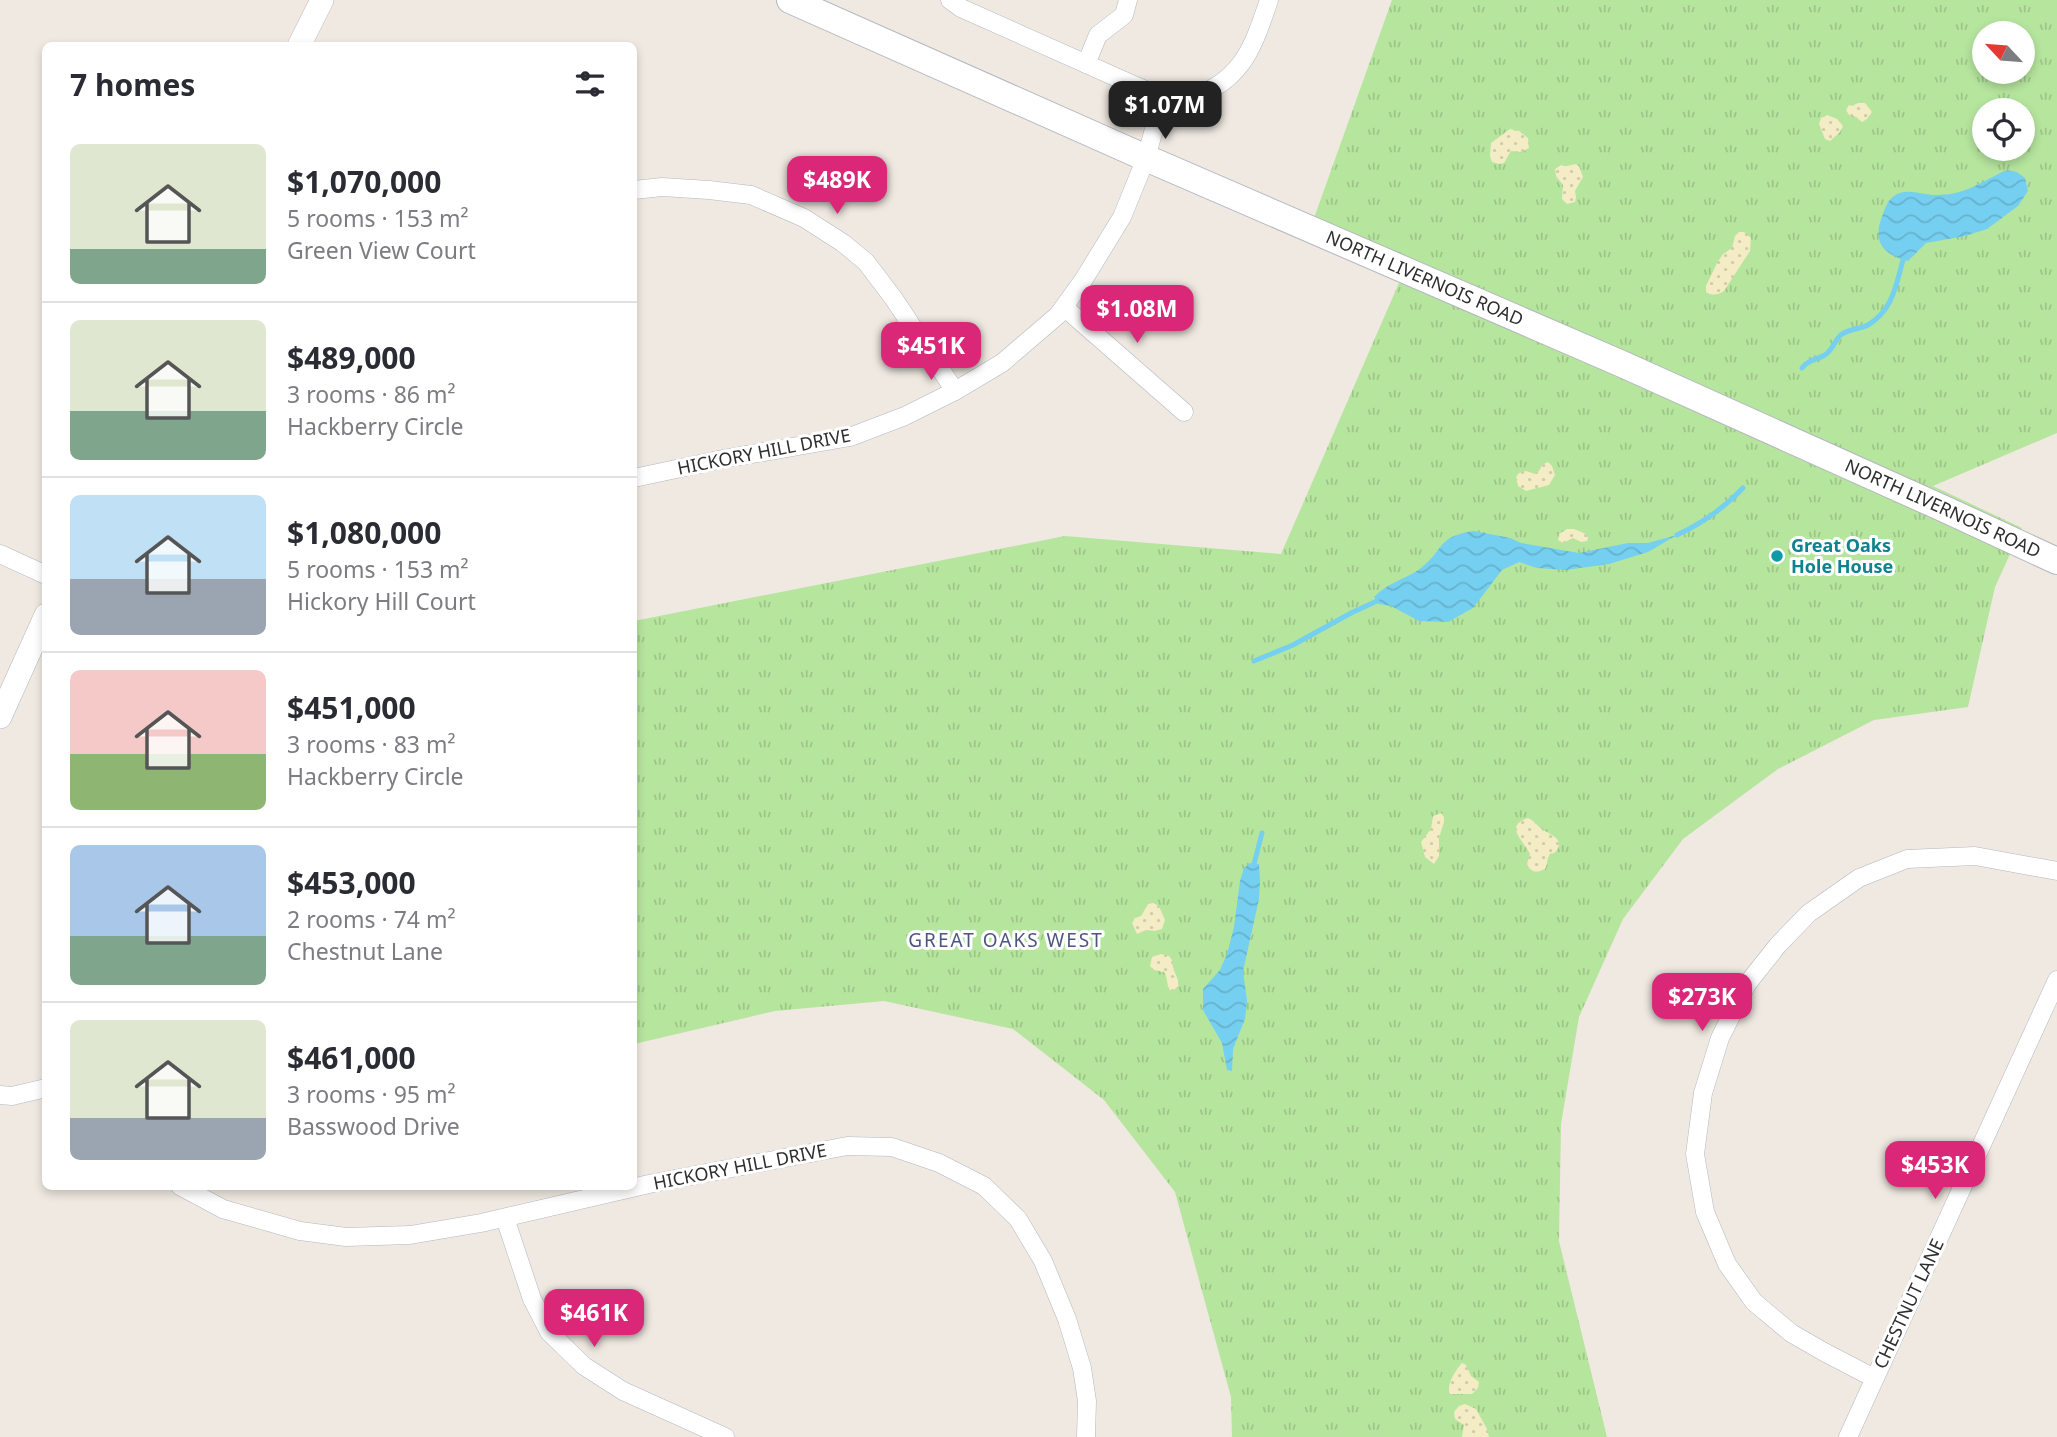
<!DOCTYPE html>
<html lang="en">
<head>
<meta charset="utf-8">
<style>
  body { margin:0; font-family:"Noto Sans",sans-serif; background:#f7f7f7; color:#2b2b33; height:100vh; display:flex; flex-direction:column; font-size:26px; white-space:nowrap }
  * { box-sizing:border-box; margin:0 }
  p { font-size:23px; color:#7c7c81 }
  .icon { flex:none; width:38px; height:38px; fill:none; stroke:currentColor; stroke-width:2; stroke-linecap:round; stroke-linejoin:round }
  .map { position:relative; flex:1; overflow:hidden }
  .details { position:absolute; left:42px; top:42px; width:595px; height:1148px; display:flex; flex-direction:column; background:#fff; border-radius:10px; box-shadow:0 4px 10px #0003 }
  .details>* { flex:none }
  .needle { width:46px; rotate:296deg }
  .buttons { position:absolute; left:1972px; top:21px; display:grid; gap:14px }
  .buttons a { display:grid; place-items:center; width:63px; height:63px; border-radius:50%; background:#fff; box-shadow:0 4px 10px #0003; font-size:35px }
  .price { position:absolute; translate:-50% -60px; padding:0 16px; border-radius:14px; background:#db2777; color:#fff; font-size:23px; line-height:46px; filter:drop-shadow(0 2px 4px #0008) }
  .price::after { content:''; position:absolute; left:50%; top:42px; width:21px; height:16px; margin-left:-10px; background:inherit; clip-path:polygon(0 0,100% 0,50% 100%) }
  .price.selected { background:#222; color:#fff }
  ul { padding:0; list-style:none }
  li { display:flex; align-items:center; gap:21px; height:175px; padding:0 28px }
  li+li { border-top:2px solid #e1e1e2 }
  li span { display:grid; place-items:center; flex:none; width:196px; height:140px; border-radius:10px; color:#555 }
  li>.icon { margin-inline-start:auto }
  span .icon { width:84px; height:84px; fill:#fffc; stroke-width:1 }
  li b { font-size:30px }
  h2 { display:flex; justify-content:space-between; align-items:center; height:84px; padding:0 28px; font-size:30px }
  .map>svg:first-child { display:block }
  .grass { fill:url(#grass-tufts); fill-rule:evenodd }
  .sand { fill:url(#sand-dots) }
  .water { fill:url(#water-waves) }
  .lines { fill:none; stroke-linecap:round; stroke-linejoin:round }
  .stream { stroke:#75cff0; stroke-width:5 }
  .minor-casing { stroke:#b4b7c1; stroke-width:19 }
  .tertiary-casing { stroke:#b4b7c1; stroke-width:24 }
  .secondary-casing { stroke:#b4b7c1; stroke-width:28 }
  .minor { stroke:#fff; stroke-width:18 }
  .tertiary { stroke:#fff; stroke-width:23 }
  .secondary { stroke:#fff; stroke-width:26 }
  .culture-dot { fill:#0f9aa8; stroke:#fff; stroke-width:2.5 }
  .labels { text-anchor:middle; stroke-width:6; stroke-linejoin:round; paint-order:stroke }
  .street-label { font-size:18px; fill:#2e2e2e; stroke:#fff }
  .culture-label { font-size:18px; font-weight:bold; fill:#0d838f; stroke:#fff; text-anchor:start }
  .neighbourhood-label { font-size:19px; letter-spacing:2px; fill:#4d5680; stroke:#fff }
</style>
</head>
<body>
<div class="map">
<svg width="2057" height="1437" viewBox="0 0 2057 1437">
  <defs>
    <pattern id="grass-tufts" width="24" height="20" patternUnits="userSpaceOnUse" patternTransform="scale(1.75)"><rect width="24" height="20" fill="#b6e59e"/><path d="M3 7l-1-3M5 7V3M7 7l1-3M15 17l-1-3M17 17v-4M19 17l1-3" fill="none" stroke="#9dc588"/></pattern>
    <pattern id="sand-dots" width="8" height="8" patternUnits="userSpaceOnUse" patternTransform="scale(1.75)"><rect width="8" height="8" fill="#f3ecc5"/><path d="M2 2h.1M6 6h.1" fill="none" stroke="#d1cbaa" stroke-width="1.8" stroke-linecap="round"/></pattern>
    <pattern id="water-waves" width="16" height="10" patternUnits="userSpaceOnUse" patternTransform="scale(1.75)"><rect width="16" height="10" fill="#75cff0"/><path d="M0 5q4-4 8 0t8 0" fill="none" stroke="#66b2ce"/></pattern>
  </defs>
  <rect width="100%" height="100%" fill="#efe9e1"/>
  <!-- grass -->
  <path class="grass" d="M1392,0H2057V433L1933,486L2022,528L1995,587L1968,707L1874,720L1778,769L1683,839L1623,919L1579,1017L1561,1124L1559,1241L1607,1437H1232L1231,1397L1175,1192L1104,1100L1013,1029L884,1001L775,1011L634,1044V621L1065,536L1281,554L1409,260L1314,218ZM1984,33H2023V72H1984ZM1984,110H2023V149H1984Z"/>
  <!-- sand -->
  <g class="sand">
    <path d="M1858,103H1865L1872,112L1867,119L1862,122L1856,117L1849,115L1846,110L1849,105L1852,106Z"/>
    <path d="M1827,115L1837,119L1843,126L1840,132L1830,141L1825,139L1819,124L1821,118Z"/>
    <path d="M1510,129L1519,131L1528,138L1529,148L1522,152L1511,151L1504,163L1499,164L1492,162L1490,156L1491,143Z"/>
    <path d="M1576,164L1579,166L1583,177L1575,191L1576,197L1575,202L1567,204L1562,199L1563,185L1556,176L1555,169L1561,165L1567,166Z"/>
    <path d="M1739,232H1744L1751,238L1750,251L1724,291C1719,295 1712,296 1706,292V286L1717,263L1723,254L1732,248L1735,236Z"/>
    <path d="M1548,462L1552,466L1555,475L1549,485L1526,491L1518,486L1516,477L1519,473L1526,471L1535,474L1539,471L1542,465Z"/>
    <path d="M1567,529H1574L1586,534L1588,538L1587,541L1581,542L1573,538L1563,543L1558,540L1559,534Z"/>
    <path d="M1441,813L1444,817V822L1439,838V856L1434,864L1425,857L1421,842L1431,829L1433,816Z"/>
    <path d="M1528,818C1535,821 1536,825 1542,829C1548,834 1565,838 1557,850C1551,858 1552,848 1548,858C1547,861 1547,866 1545,869C1537,873 1531,873 1527,864L1530,854C1524,841 1503,826 1528,818Z"/>
    <path d="M1153,903L1159,906L1165,920L1162,929L1155,931L1146,930L1137,934L1132,923L1135,918L1141,916L1148,904Z"/>
    <path d="M1161,954L1169,956L1172,960C1172,970 1178,976 1179,985L1173,991L1170,990C1166,984 1168,978 1164,972L1154,970L1150,966L1152,957Z"/>
    <path d="M1462,1363L1466,1365L1471,1376L1479,1382L1478,1388L1472,1394H1450C1446,1385 1455,1371 1462,1363Z"/>
    <path d="M1465,1404L1476,1409L1487,1429L1489,1437H1462L1464,1425L1455,1419L1454,1412L1459,1406Z"/>
  </g>
  <!-- water -->
  <g class="water">
    <path d="M2007,170L2017,172L2025,178L2028,191L2018,206L1987,229L1965,236L1926,243L1908,261C1881,254 1872,240 1883,214C1885,208 1888,200 1894,196C1905,187 1923,195 1936,195C1967,195 1981,181 2007,170Z"/>
    <path d="M1474,531L1510,538L1521,543L1579,553L1628,543H1648L1677,535L1648,552L1609,564L1566,570L1537,568L1519,562L1502,570L1473,608L1448,622L1419,621L1391,606L1379,604L1374,597C1390,581 1405,580 1421,568C1445,549 1437,536 1474,531Z"/>
    <path d="M1250,863L1259,864L1260,882L1259,899L1243,971L1247,1001L1245,1019L1233,1049L1232,1071L1227,1070L1222,1043L1203,1010V989L1220,970L1227,954L1234,927L1240,881L1244,868Z"/>
  </g>
  <g class="lines">
    <!-- stream -->
    <g class="stream">
      <path d="M1802,368C1809,359 1816,360 1825,355C1833,350 1835,339 1842,334C1850,329 1860,329 1868,325C1893,310 1896,285 1903,260"/>
      <path d="M1677,535C1703,523 1723,509 1743,488"/>
      <path d="M1254,661L1293,645L1351,613L1377,601"/>
      <path d="M1254,864L1262,833"/>
    </g>
    <defs>
      <g id="minor">
        <path d="M950,0L961,8L1138,87C1152,92 1170,102 1185,100C1190,100 1196,96 1201,94C1245,76 1255,41 1269,0"/>
        <path d="M1086,64L1098,35L1124,15L1128,0"/>
        <path d="M634,190L662,187L709,190L751,195L804,218L843,243L866,262L894,299L955,391"/>
        <path d="M1064,307L1184,412"/>
        <path d="M634,478L723,459L850,437L905,416L955,391L1002,363L1058,315L1084,279L1122,217L1146,158L1163,97"/>
        <path d="M0,554L46,575"/>
        <path d="M0,1095L12,1096L46,1088"/>
        <path d="M180,1186L223,1209L300,1231L346,1237L410,1235L481,1223L649,1184L847,1146L892,1147L939,1163L984,1186L1018,1219L1043,1261L1067,1319L1082,1368L1087,1401L1086,1437"/>
        <path d="M505,1218L532,1299L549,1332L584,1366L623,1391L725,1437"/>
        <path d="M1874,1378L1824,1352L1791,1333L1754,1302L1727,1264L1705,1212L1695,1154L1703,1093L1720,1038L1747,984L1778,945L1809,913L1859,878L1907,859L1975,856L2057,871"/>
        <path d="M1848,1437L2057,980"/>
      </g>
      <g id="tertiary">
        <path d="M299,46L322,0"/>
        <path d="M0,717L46,615"/>
      </g>
      <g id="secondary">
        <path id="s1" d="M790,0L1146,158L1622,364L1940,507L2057,561"/>
      </g>
    </defs>
    <!-- minor casing -->
    <use href="#minor" class="minor-casing"/>
    <!-- tertiary casing -->
    <use href="#tertiary" class="tertiary-casing"/>
    <!-- secondary casing -->
    <use href="#secondary" class="secondary-casing"/>
    <!-- minor -->
    <use href="#minor" class="minor"/>
    <!-- tertiary -->
    <use href="#tertiary" class="tertiary"/>
    <!-- secondary -->
    <use href="#secondary" class="secondary"/>
  </g>
  <!-- markers -->
  <circle class="culture-dot" cx="1777" cy="556" r="7"/>
  <g class="labels">
    <!-- street labels -->
    <g class="street-label">
      <text dy="6" stroke="none"><textPath href="#s1" startOffset="693">NORTH LIVERNOIS ROAD</textPath></text>
      <text transform="translate(764 452) rotate(-11)" y="6">HICKORY HILL DRIVE</text>
      <text dy="6" stroke="none"><textPath href="#s1" startOffset="1260">NORTH LIVERNOIS ROAD</textPath></text>
      <text transform="translate(740 1167) rotate(-11)" y="6">HICKORY HILL DRIVE</text>
      <text transform="translate(1909 1304) rotate(-65)" y="6">CHESTNUT LANE</text>
    </g>
    <!-- culture labels -->
    <g class="culture-label">
      <text x="1791" y="552">Great Oaks<tspan x="1791" dy="21">Hole House</tspan></text>
    </g>
    <!-- neighbourhood labels -->
    <g class="neighbourhood-label">
      <text x="1006" y="947">GREAT OAKS WEST</text>
    </g>
  </g>
</svg>
<div class="buttons">
<a><svg class="needle" viewBox="-14 -14 28 28"><path d="M0-13l5 13h-10z" fill="#e53935"/><path d="M0 13l5-13h-10z" fill="#7c7c81"/></svg></a>
<a><svg class="icon" aria-label="locate" viewBox="0 0 24 24"><circle cx="12" cy="12" r="6"/><path d="M12 2v4M12 18v4M2 12h4M18 12h4"/></svg></a>
</div>
<b class="price selected" style="left:1165px;top:141px">$1.07M</b>
<b class="price" style="left:837px;top:216px">$489K</b>
<b class="price" style="left:1137px;top:345px">$1.08M</b>
<b class="price" style="left:931px;top:382px">$451K</b>
<b class="price" style="left:1702px;top:1033px">$273K</b>
<b class="price" style="left:1935px;top:1201px">$453K</b>
<b class="price" style="left:594px;top:1349px">$461K</b>
<section class="details">
<h2>7 homes<svg class="icon" aria-label="filters" viewBox="0 0 24 24"><path d="M4 7h16M4 17h16"/><circle cx="9" cy="7" r="2"/><circle cx="15" cy="17" r="2"/></svg></h2>
<ul>
<li><span style="background:linear-gradient(#dfe7d0 75%,#7fa58c 0)"><svg class="icon" aria-label="home" viewBox="0 0 24 24"><path d="M3 11l9-7 9 7M6 9v11h12V9"/></svg></span><div><b>$1,070,000</b><p>5 rooms · 153 m²</p><p>Green View Court</p></div></li>
<li><span style="background:linear-gradient(#dfe7d0 65%,#7fa58c 0)"><svg class="icon" aria-label="home" viewBox="0 0 24 24"><path d="M3 11l9-7 9 7M6 9v11h12V9"/></svg></span><div><b>$489,000</b><p>3 rooms · 86 m²</p><p>Hackberry Circle</p></div></li>
<li><span style="background:linear-gradient(#bfe0f5 60%,#9aa5b1 0)"><svg class="icon" aria-label="home" viewBox="0 0 24 24"><path d="M3 11l9-7 9 7M6 9v11h12V9"/></svg></span><div><b>$1,080,000</b><p>5 rooms · 153 m²</p><p>Hickory Hill Court</p></div></li>
<li><span style="background:linear-gradient(#f6c9c9 60%,#8fb573 0)"><svg class="icon" aria-label="home" viewBox="0 0 24 24"><path d="M3 11l9-7 9 7M6 9v11h12V9"/></svg></span><div><b>$451,000</b><p>3 rooms · 83 m²</p><p>Hackberry Circle</p></div></li>
<li><span style="background:linear-gradient(#a9c7e8 65%,#7fa58c 0)"><svg class="icon" aria-label="home" viewBox="0 0 24 24"><path d="M3 11l9-7 9 7M6 9v11h12V9"/></svg></span><div><b>$453,000</b><p>2 rooms · 74 m²</p><p>Chestnut Lane</p></div></li>
<li><span style="background:linear-gradient(#dfe7d0 70%,#9aa5b1 0)"><svg class="icon" aria-label="home" viewBox="0 0 24 24"><path d="M3 11l9-7 9 7M6 9v11h12V9"/></svg></span><div><b>$461,000</b><p>3 rooms · 95 m²</p><p>Basswood Drive</p></div></li>
</ul>
</section>
</div>
</body>
</html>
